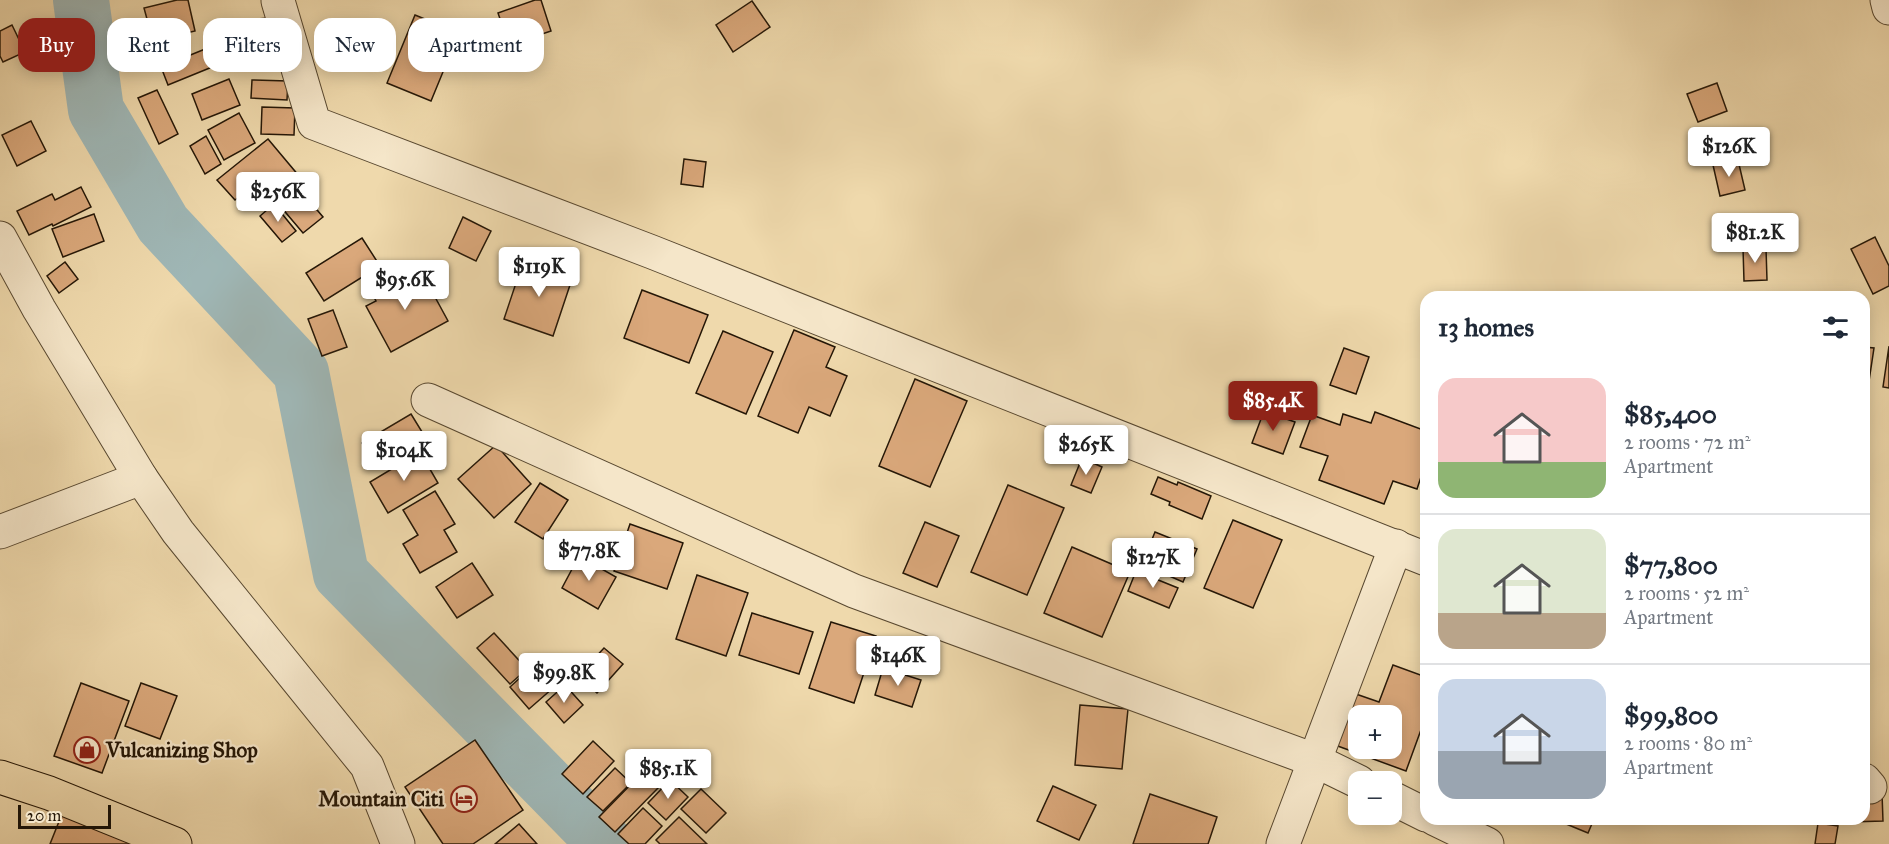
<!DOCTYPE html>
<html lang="en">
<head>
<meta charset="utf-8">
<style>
  body { margin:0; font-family:"IM FELL Great Primer",serif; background:#f2f2f3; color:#1f2937; height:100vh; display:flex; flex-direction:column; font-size:22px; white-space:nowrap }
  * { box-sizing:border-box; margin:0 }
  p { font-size:20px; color:#747a83 }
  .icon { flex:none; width:33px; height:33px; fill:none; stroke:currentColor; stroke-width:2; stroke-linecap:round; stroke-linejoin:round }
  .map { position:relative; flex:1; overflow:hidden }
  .sheet { position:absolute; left:1420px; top:291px; width:450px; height:534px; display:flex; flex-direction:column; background:#fff; border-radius:18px; box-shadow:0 3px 15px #0003 }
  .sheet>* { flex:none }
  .guide { position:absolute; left:18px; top:18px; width:570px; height:54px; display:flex; gap:12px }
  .fabs { position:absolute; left:1348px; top:705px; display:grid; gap:12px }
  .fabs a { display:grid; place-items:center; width:54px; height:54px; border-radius:12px; background:#fff; box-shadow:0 3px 15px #0003; font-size:30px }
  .scale { position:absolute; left:18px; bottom:15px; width:93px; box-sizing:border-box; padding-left:6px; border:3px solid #251707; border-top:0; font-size:16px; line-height:21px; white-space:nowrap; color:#251707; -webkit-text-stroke:4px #f5e6c9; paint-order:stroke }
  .price { position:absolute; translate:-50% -51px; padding:0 14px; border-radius:6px; background:#fff; color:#222; font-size:20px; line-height:39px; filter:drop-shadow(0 2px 3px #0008) }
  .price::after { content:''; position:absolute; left:50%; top:36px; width:18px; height:14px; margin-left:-9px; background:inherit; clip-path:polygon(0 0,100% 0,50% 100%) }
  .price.current { background:#8f2418; color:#fff }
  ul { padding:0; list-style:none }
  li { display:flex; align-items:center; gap:18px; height:150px; padding:0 18px }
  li+li { border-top:2px solid #e0e1e3 }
  li span { display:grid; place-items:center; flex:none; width:168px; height:120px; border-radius:18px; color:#555 }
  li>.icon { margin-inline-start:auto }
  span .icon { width:72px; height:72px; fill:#fffc; stroke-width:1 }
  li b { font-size:26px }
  h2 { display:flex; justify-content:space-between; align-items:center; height:72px; padding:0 18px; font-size:26px }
  .tag { padding:0 21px; border-radius:18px; background:#fff; box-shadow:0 3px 15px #0003; font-size:21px; line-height:54px }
  .tag.current { background:#8f2418; color:#fff }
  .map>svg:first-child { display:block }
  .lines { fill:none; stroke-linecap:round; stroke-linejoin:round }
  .river { stroke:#9fb7b6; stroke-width:56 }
  .building { fill:#daa87b; stroke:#251707; stroke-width:1.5; fill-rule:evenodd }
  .street-casing { stroke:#584830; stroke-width:35 }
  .primary-casing { stroke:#251707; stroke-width:35 }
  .street { stroke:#f5e6c9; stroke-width:33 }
  .primary { stroke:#efd9ac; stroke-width:33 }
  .labels { text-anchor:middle; stroke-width:4.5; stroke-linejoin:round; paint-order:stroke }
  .poi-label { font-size:21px; font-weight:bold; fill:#251707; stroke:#f5e6c9; text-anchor:start }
</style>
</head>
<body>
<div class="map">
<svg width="1889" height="844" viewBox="0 0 1889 844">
  <rect width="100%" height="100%" fill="#efd9ac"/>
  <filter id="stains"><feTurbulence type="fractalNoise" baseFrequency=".00333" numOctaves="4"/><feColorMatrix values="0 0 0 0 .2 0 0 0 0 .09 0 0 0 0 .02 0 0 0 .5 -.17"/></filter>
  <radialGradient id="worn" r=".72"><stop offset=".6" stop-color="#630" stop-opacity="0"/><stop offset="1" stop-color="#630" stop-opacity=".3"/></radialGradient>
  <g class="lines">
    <!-- river -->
    <path class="river" d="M81,0L96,110L163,224L301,372L341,574L606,844"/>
  </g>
  <!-- building -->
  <g class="building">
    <path d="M177,0H188L195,31L153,41L144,8Z"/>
    <path d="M535,0H541L551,31L509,45L498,13Z"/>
    <path d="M752,1L770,27L733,52L716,25Z"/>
    <path d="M415,15L459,33L431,101L387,83Z"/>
    <path d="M268,18L272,53L239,56L235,21Z"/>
    <path d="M12,25L25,52L3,62L0,56V31Z"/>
    <path d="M210,47L217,65L168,85L161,67Z"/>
    <path d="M229,79L240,105L202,120L192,94Z"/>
    <path d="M252,80L288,81L287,100L251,98Z"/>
    <path d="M1717,83L1727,111L1698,122L1687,94Z"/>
    <path d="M157,90L178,134L159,144L138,98Z"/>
    <path d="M262,107L295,108L294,135L261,134Z"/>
    <path d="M239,113L255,143L224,160L208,130Z"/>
    <path d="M31,121L46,151L17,166L2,135Z"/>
    <path d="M206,136L221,164L205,174L190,146Z"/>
    <path d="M268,139L299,176L259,208L245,192L235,200L217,180Z"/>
    <path d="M684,159L706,162L703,187L681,184Z"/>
    <path d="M1738,160L1745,190L1720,196L1713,165Z"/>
    <path d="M81,187L91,207L53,226L52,224L29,235L17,211L52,194L55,200Z"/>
    <path d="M301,191L323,217L303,233L281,207Z"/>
    <path d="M274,204L296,231L282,242L260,216Z"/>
    <path d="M94,214L104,241L63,257L52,229Z"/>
    <path d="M463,217L491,231L476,261L449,248Z"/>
    <path d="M1875,237L1889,266V286L1873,294L1851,249Z"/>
    <path d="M362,238L380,266L324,301L306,273Z"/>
    <path d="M1743,248H1766L1767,280L1744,281Z"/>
    <path d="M524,259L573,276L553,336L504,319Z"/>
    <path d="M65,262L78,279L59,293L47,276Z"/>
    <path d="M392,275L399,288L423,275L448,321L391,352L366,306L376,301L369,288Z"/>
    <path d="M642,290L708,315L689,363L624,338Z"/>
    <path d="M333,310L347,347L322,356L308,319Z"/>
    <path d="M794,330L835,347L826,367L847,376L830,416L809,407L798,433L758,416Z"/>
    <path d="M723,331L773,352L746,414L696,393Z"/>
    <path d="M1889,346V388L1883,387Z"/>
    <path d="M1864,347L1874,348L1869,381L1864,380Z"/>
    <path d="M1344,348L1369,357L1356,394L1330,385Z"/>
    <path d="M915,379L967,401L930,487L879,466Z"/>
    <path d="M1264,411L1295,422L1283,454L1252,443Z"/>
    <path d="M1375,412L1426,431V462L1417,489L1393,481L1384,504L1319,480L1328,456L1300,447L1312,415L1340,425L1343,414L1371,423Z"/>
    <path d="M411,414L427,440L378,469L362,443Z"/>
    <path d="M496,445L531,484L494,518L458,479Z"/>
    <path d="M420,452L438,483L388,513L370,482Z"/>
    <path d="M1082,458L1102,467L1091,493L1071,485Z"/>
    <path d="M1158,477L1177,485L1178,482L1211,496L1202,519L1169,505L1170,502L1151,494Z"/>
    <path d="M540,483L568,500L543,539L515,522Z"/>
    <path d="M1008,485L1064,508L1027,595L971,572Z"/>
    <path d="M435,491L455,524L444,530L457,552L420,573L403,544L418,535L403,510Z"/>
    <path d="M1233,520L1282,540L1253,608L1204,588Z"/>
    <path d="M925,522L959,536L937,587L903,573Z"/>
    <path d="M630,524L683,543L667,589L614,571Z"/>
    <path d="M1155,532L1197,549L1183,582L1142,564Z"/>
    <path d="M1072,547L1130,572L1102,637L1044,613Z"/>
    <path d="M579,556L616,577L598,609L562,588Z"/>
    <path d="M472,563L493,595L457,618L436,587Z"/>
    <path d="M1136,571L1178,588L1169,608L1128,591Z"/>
    <path d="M697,575L748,593L726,656L676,639Z"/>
    <path d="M752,613L813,632L799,674L739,655Z"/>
    <path d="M831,622L876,636L854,703L809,688Z"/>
    <path d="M494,633L527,669L510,684L477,648Z"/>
    <path d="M604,648L623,664L597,693L578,676Z"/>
    <path d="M1393,665L1426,677V716L1406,771L1335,745L1353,693L1379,702ZM1359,716H1392V748H1359Z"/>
    <path d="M533,666L553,688L529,709L510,687Z"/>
    <path d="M883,668L921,680L912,707L875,695Z"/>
    <path d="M81,683L129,701L102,773L54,756Z"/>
    <path d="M141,683L177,696L160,739L125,726Z"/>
    <path d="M565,685L583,705L564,723L546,702Z"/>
    <path d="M1080,705L1128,709L1122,769L1075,765Z"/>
    <path d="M475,740L523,810L473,844H443L405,787Z"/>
    <path d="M593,741L614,761L583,794L562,774Z"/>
    <path d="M615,768L631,783L603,811L587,797Z"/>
    <path d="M642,773L658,788L615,832L599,817Z"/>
    <path d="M670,780L688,797L666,820L648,803Z"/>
    <path d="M1053,786L1096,805L1079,840L1037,821Z"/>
    <path d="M701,789L726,813L706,833L681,809Z"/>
    <path d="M1882,793L1883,821L1850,822V819H1864V794Z"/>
    <path d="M1150,794L1217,817L1208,844H1133Z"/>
    <path d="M643,808L662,826L645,844H629L618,834Z"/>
    <path d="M62,814L137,844H50Z"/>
    <path d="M679,817L707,844H660L656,840Z"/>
    <path d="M1554,819H1594L1588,833Z"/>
    <path d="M1818,823L1838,826L1835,844H1815Z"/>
    <path d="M519,824L537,844H495Z"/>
  </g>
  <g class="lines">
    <defs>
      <g id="street">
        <path d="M1887,0L1889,8"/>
        <path d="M278,1L314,123L652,252L1426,559"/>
        <path d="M0,238L39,309L141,478"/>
        <path d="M428,400L854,591L1314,760L1359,782"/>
        <path d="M0,532L141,478L178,532L367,766L398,844"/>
        <path d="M1864,780L1870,787"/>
        <path d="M1392,798L1426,815"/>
        <path d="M1435,819L1487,844"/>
        <path d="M1283,844L1396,546"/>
      </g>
      <path id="primary" d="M0,777L49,793L175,844"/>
    </defs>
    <!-- street casing -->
    <use href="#street" class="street-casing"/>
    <!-- primary casing -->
    <use href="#primary" class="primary-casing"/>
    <!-- street -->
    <use href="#street" class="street"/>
    <!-- primary -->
    <use href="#primary" class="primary"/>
  </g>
  <!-- icons -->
  <defs>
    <symbol id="shop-ring" viewBox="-11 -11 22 22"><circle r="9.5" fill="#f5e6c9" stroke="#8f2418" stroke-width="1.5"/><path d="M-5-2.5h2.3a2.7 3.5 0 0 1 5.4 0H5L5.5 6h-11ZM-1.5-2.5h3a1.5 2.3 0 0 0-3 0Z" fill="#8f2418"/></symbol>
    <symbol id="hotel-ring" viewBox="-11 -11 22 22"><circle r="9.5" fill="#f5e6c9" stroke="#8f2418" stroke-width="1.5"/><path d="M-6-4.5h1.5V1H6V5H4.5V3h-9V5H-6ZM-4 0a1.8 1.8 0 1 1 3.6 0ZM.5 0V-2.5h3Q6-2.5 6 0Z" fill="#8f2418"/></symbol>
  </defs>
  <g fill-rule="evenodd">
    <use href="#shop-ring" x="72" y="735" width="30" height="30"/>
    <use href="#hotel-ring" x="449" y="784" width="30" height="30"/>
  </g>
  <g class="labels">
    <!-- poi labels -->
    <g class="poi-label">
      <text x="106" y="757">Vulcanizing Shop</text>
      <text x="444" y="806" text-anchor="end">Mountain Citi</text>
    </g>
  </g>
  <rect width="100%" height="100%" filter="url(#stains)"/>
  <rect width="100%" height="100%" fill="url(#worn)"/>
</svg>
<div class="fabs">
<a>+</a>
<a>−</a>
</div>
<div class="scale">20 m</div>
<b class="price" style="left:1729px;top:178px">$126K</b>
<b class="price" style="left:278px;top:223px">$256K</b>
<b class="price" style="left:1755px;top:264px">$81.2K</b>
<b class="price" style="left:539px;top:298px">$119K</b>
<b class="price" style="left:405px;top:311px">$95.6K</b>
<b class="price current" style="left:1273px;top:432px">$85.4K</b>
<b class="price" style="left:1086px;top:476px">$265K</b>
<b class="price" style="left:404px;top:482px">$104K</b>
<b class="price" style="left:589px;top:582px">$77.8K</b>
<b class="price" style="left:1153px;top:589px">$127K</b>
<b class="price" style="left:898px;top:687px">$146K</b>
<b class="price" style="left:564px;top:704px">$99.8K</b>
<b class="price" style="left:668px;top:800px">$85.1K</b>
<div class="guide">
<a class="tag current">Buy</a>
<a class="tag">Rent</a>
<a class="tag">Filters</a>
<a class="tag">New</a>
<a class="tag">Apartment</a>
</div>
<section class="sheet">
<h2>13 homes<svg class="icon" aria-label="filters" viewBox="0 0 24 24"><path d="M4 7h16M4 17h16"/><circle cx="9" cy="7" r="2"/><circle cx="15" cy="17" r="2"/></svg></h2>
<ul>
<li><span style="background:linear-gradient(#f6c9c9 70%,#8fb573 0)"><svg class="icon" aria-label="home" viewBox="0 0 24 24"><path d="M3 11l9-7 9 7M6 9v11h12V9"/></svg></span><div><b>$85,400</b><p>2 rooms · 72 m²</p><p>Apartment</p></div></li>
<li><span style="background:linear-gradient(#dfe7d0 70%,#b9a48a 0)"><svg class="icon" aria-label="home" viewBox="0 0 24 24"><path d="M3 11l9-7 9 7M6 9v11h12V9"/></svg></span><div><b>$77,800</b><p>2 rooms · 52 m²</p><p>Apartment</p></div></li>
<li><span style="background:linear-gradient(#c9d6e8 60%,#9aa5b1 0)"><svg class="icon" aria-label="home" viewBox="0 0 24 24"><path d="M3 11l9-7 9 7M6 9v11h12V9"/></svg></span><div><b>$99,800</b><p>2 rooms · 80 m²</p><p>Apartment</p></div></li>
</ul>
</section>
</div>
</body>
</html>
